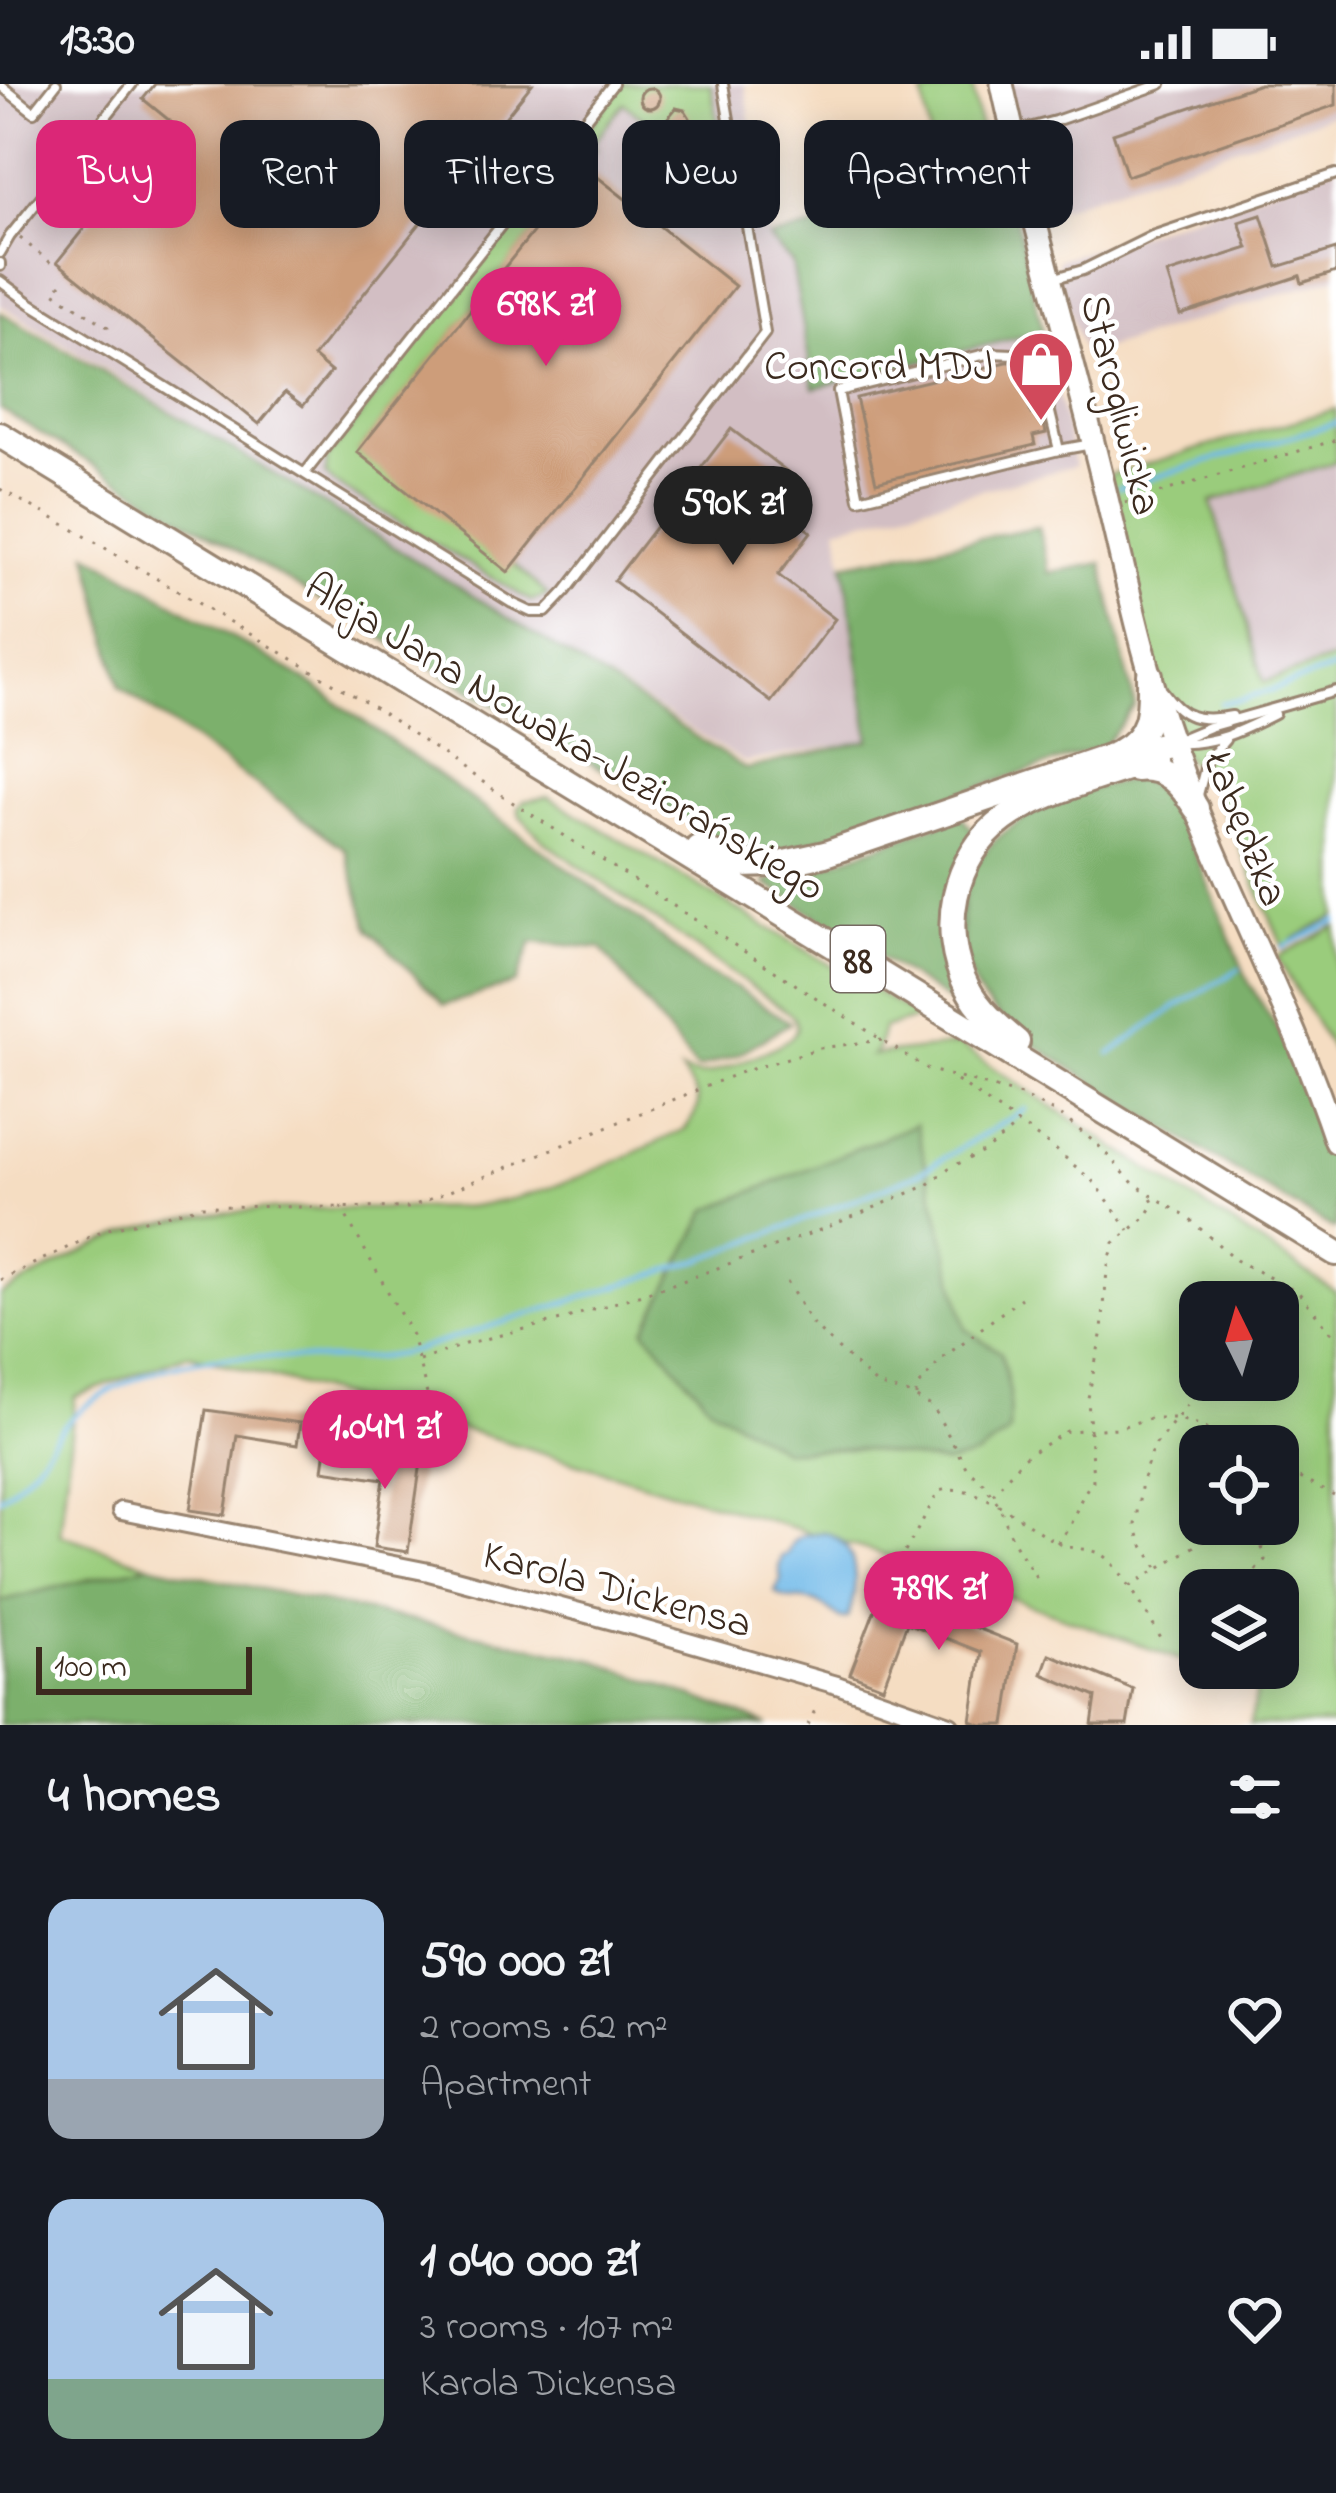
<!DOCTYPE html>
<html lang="en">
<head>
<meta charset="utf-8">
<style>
  body { margin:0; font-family:"Indie Flower",sans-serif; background:#242831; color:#f1f3f6; height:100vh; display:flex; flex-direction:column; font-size:45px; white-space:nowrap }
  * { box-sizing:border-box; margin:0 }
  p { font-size:39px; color:#9ea1a6 }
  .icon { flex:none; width:66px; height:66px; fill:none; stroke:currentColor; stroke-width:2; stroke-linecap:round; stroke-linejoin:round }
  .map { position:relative; height:1641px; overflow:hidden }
  .side { display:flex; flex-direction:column; background:#171b24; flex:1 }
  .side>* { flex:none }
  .guide { position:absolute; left:36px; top:36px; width:1266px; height:108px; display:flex; gap:24px }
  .needle { width:78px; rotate:355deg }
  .tools { position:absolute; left:1179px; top:1197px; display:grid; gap:24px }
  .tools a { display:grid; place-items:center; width:120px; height:120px; border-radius:24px; background:#171b24; box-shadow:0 6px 30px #0003; font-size:60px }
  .scale { position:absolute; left:36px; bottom:30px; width:216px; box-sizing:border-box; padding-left:12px; border:6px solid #3b2a1e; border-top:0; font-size:33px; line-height:42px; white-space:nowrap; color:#3b2a1e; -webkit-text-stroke:9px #fff; paint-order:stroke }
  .price { position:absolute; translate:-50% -102px; padding:0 27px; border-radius:42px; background:#db2777; color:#fff; font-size:39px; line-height:78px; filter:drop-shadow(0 3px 6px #0008) }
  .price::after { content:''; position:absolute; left:50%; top:72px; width:36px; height:27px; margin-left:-18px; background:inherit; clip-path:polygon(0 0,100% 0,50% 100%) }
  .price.selected { background:#222; color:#fff }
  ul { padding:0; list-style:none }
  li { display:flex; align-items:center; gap:36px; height:300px; padding:0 48px }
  li span { display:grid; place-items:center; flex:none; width:336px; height:240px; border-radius:24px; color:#555 }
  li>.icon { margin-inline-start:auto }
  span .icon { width:144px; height:144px; fill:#fffc; stroke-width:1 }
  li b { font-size:51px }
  h2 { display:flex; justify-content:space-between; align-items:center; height:144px; padding:0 48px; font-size:51px }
  .chip { padding:0 42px; border-radius:24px; background:#171b24; box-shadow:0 6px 30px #0003; font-size:42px; line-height:108px }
  .chip.selected { background:#db2777; color:#fff }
  .status { display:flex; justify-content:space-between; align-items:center; height:84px; padding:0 60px; background:#171b24; direction:ltr }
  .status svg { height:33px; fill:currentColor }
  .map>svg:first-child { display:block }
  .industrial { fill:#d2bec3 }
  .green { fill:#9acc7c; stroke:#6a7b4d; stroke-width:3; fill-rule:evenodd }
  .forest { fill:#7bb06c; stroke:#5b6d45; stroke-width:3 }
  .water { fill:#71bae9; stroke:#567284; stroke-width:3 }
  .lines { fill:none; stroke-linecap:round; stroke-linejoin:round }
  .stream { stroke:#71bae9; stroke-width:4.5 }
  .building { fill:#cd9d7a }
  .service-casing { stroke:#988470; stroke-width:14 }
  .minor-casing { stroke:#988470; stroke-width:22 }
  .tertiary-casing { stroke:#988470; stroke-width:27 }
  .primary-casing { stroke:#988470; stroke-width:30 }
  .path { stroke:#988470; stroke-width:3; stroke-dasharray:3 9; stroke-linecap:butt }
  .service { stroke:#fff; stroke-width:8 }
  .minor { stroke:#fff; stroke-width:16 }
  .tertiary { stroke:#fff; stroke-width:21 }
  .primary { stroke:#fff; stroke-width:24 }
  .labels { text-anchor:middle; stroke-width:9; stroke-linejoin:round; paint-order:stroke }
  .shield { fill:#fff; stroke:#766a62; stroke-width:3 }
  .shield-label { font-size:39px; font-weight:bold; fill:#3b2a1e }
  .poi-label { font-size:42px; fill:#3b2a1e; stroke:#fff; text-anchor:end }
  .street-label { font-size:42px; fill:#3b2a1e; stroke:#fff }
</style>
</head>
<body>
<div class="status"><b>13:30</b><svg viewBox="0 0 49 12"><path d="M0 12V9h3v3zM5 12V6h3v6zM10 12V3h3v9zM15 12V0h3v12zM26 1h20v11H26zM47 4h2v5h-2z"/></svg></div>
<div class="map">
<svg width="1336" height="1641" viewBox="0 0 1336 1641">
  <rect width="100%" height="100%" fill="#fff"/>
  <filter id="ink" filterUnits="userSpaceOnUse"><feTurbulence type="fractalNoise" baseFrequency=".00833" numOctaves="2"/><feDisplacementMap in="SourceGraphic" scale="24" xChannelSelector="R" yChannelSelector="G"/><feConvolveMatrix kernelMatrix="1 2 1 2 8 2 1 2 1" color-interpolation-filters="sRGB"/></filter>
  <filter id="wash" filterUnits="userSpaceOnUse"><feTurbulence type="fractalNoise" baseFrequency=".004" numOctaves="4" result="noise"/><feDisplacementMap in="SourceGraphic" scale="48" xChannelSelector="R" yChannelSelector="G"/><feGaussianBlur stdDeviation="2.7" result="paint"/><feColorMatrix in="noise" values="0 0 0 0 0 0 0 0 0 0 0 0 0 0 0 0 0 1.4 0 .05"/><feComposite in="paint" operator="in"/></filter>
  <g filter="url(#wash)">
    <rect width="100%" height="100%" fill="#f5ddc2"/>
    <!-- industrial -->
    <g class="industrial">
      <path d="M0,0H745L768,154L1007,97L1075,382L838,443L870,656L744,678L0,221Z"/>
      <path d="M1006,0H1336V29L1044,129Z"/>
      <path d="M1336,82V193L1084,271L1060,199L1057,176L1129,154Z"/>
      <path d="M1336,378V574L1264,598L1211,417Z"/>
    </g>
    <!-- green -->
    <g class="green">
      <path d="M623,0H711L732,122L730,136L722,140L713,132L726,117L718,110L724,100L624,19L592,60L597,64L588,73L591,77L358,368L513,480L548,511L531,517L334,399L326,391L327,374Z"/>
      <path d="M972,1L991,101L920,117L910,63L931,58L923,11Z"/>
      <path d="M1336,325V378L1211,418L1264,598L1336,574V832L1293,855L1291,859L1283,863L1215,707L1172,659L1102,393Z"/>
      <path d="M548,713L920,934L883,944L877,966L872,971L959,961L1336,1208V1641H1250L1257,1604L1204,1584H1278V1506H1200V1583L938,1487L497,1355L188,1270L75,1313L60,1450L149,1481L0,1517V1211C46,1188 102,1154 150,1142C234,1120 320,1126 406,1124C430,1123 456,1125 479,1121C552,1111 620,1076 685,1045C706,1017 699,1014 681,987C690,990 691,991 701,991C714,990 786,961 793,951C799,943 796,941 793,932L545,758L520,732L518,723L524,717ZM1200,1218H1278V1296H1200ZM1200,1362H1278V1440H1200Z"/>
      <path d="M1336,842V973L1277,873Z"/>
    </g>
    <!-- forest -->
    <g class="forest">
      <path d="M1007,97L1043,247L814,304L792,179L768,154Z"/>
      <path d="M0,228C253,374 501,527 746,685L870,656L844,480L1038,443L1049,489L1102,479L1135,622L1104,662L784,768L739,767L0,325Z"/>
      <path d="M88,469L309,598L642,838L697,884L738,905L790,939L737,971L697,985L601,864L532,858L516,899L444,921L369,845L345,765L120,603Z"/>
      <path d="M1139,695L1171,711L1249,899L1293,970L1336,1088V1144L1333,1145C1249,1094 1165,1045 1083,992C1048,969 1008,948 982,914C958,882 956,817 975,782C1003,732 1085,701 1139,695Z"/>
      <path d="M961,732L979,752L958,780L967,927L953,920L765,799L776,794L820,783Z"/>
      <path d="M916,1040L966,1245L1001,1269L1010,1309L1009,1348L977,1372L947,1380L859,1365L784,1366L710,1322L645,1246L708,1126Z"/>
      <path d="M149,1481L592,1575L768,1641H0V1517Z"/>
    </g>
    <!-- water -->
    <path class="water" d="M825,1448C862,1461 858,1504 848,1534L842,1535C833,1530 824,1521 815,1518C799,1513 788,1519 775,1508L781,1495L779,1483L781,1473L788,1469C793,1448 808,1450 825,1448Z"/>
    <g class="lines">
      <!-- stream -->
      <g class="stream">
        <path d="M1119,404L1336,339"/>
        <path d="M1221,619L1242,616L1336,584"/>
        <path d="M1283,863L1336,837"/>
        <path d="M1110,970L1174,924L1239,885"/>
        <path d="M0,1414C12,1404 24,1394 34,1382C50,1363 60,1342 81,1326C119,1297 171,1278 219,1274C284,1269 348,1284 413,1267L703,1175L801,1137L917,1090L1026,1025"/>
      </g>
    </g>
    <g id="blocks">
      <!-- building -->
      <g class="building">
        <path d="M155,0H532L313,273L331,288L303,322L285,308L259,340L57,178L170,37L143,15Z"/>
        <path d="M1260,0H1336V21L1127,92L1113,49Z"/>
        <circle cx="650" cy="14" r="10"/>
        <path d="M676,24L685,26L690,34L684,46L666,54L680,64L665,83L656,76L649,85L635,74Z"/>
        <path d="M585,83L735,202L508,488L357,368Z"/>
        <path d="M1261,131L1278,183L1336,165V188L1302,199L1300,192L1180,231L1167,190L1248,164L1239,138Z"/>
        <path d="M1007,278H1018L1031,330L1041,327L1046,349L1033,352L1035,361L876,398L856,314Z"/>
        <path d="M731,345L809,404L788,430L811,448L778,491L835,535L771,618L614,497Z"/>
        <path d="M206,1326L300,1339L297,1361L237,1351L225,1431L190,1426Z"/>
        <path d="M326,1364L421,1378L408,1468L374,1463L384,1395L323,1386Z"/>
        <path d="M882,1507L1017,1560L1005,1641H981L971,1637L981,1568L907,1539L883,1603L850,1590Z"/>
        <path d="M1049,1570L1133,1605L1127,1641H1092L1096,1613L1042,1590Z"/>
      </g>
    </g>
  </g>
  <g filter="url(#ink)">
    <use href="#blocks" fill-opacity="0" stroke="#988470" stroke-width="3"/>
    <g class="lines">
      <defs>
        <g id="service">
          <path d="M0,1L34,28L56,0"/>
          <path d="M1014,48L1055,37L1161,0"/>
          <path d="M0,169L10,152L132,0"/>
          <path d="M0,179V182"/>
          <path d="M1059,193L1083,186L1152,152L1336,90"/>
          <path d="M0,197L30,219L512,519L531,528H546L566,507L765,249L723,0"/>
          <path d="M1069,268L1036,271L1059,366L1092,360"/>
          <path d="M1036,271L990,269L838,307L859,415L1059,366"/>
          <path d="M305,389L613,0"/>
          <path d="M1163,607C1183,635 1198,638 1232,632"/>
          <path d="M1173,658L1209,643L1336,607"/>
          <path d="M1176,659C1214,661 1241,647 1275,630"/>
          <path d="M1198,711L1207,677L1225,656"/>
        </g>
        <path id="minor" d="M121,1427L429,1488L636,1543L837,1601L950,1641"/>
        <path id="tertiary" d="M1002,0C1028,122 1064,241 1094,362C1120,462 1138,564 1173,662C1220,797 1291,922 1336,1058"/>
        <g id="primary">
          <path d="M0,351L1336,1169"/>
          <path d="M1121,667C1153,650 1150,622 1150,591"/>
          <path d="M1135,685C1165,681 1181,700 1196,724"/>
          <path d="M698,764L741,781L780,780L825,770L1114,671L1172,659"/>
          <path d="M1017,958C998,942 978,925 967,903C938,847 953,772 1004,735C1044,706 1105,693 1151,675"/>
        </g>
      </defs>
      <!-- service casing -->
      <use href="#service" class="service-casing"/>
      <!-- minor casing -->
      <use href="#minor" class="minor-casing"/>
      <!-- tertiary casing -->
      <use href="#tertiary" class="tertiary-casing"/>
      <!-- primary casing -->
      <use href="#primary" class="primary-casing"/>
      <!-- path -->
      <g class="path">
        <path d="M20,154L56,183"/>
        <path d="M61,200L54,208L108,243L104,249"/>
        <path d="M0,405L73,445L380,627L512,718L927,985L1021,1011L1063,1033L1098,1061L1133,1099L1188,1134L1236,1176L1299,1209L1336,1254"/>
        <path d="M1125,419L1336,356"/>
        <path d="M957,997L1055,1065L1096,1100L1129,1146"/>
        <path d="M341,1123L412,1251L427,1310"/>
        <path d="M0,1196L104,1146L202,1122L408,1124L739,989L820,964L882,956"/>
        <path d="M787,1198L812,1240L877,1301L909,1310L933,1323L967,1385L983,1398L999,1421L1012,1454L1036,1493"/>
        <path d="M1253,1218V1216"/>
        <path d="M419,1277L465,1260L561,1236L685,1196L828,1143L928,1101L949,1084L985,1067L1018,1041"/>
        <path d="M916,1312V1306L940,1276L1021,1214"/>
        <path d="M1278,1383L1336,1413"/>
        <path d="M993,1410L1023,1374L1067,1347L1118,1344L1150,1334H1175L1203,1342L1238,1362"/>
        <path d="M1057,1459C1076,1440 1076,1416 1093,1397L1088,1314L1102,1247L1107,1186L1114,1159L1146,1133L1154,1120L1149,1111"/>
        <path d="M905,1468L939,1407C978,1396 1025,1441 1057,1459C1070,1466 1090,1463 1103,1471C1122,1483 1149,1535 1162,1556"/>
        <path d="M1158,1483L1141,1459L1135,1441L1142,1398L1152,1365L1207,1296"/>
        <path d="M1130,1502L1219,1447C1248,1441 1260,1447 1265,1476L1254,1487"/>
        <path d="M808,1641L815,1626"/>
      </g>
      <!-- service -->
      <use href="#service" class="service"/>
      <!-- minor -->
      <use href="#minor" class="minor"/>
      <!-- tertiary -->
      <use href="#tertiary" class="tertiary"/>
      <!-- primary -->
      <use href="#primary" class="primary"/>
    </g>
  </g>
  <!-- icons -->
  <defs>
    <symbol id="shop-pin" viewBox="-11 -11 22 30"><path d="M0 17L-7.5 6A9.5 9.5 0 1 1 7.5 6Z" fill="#d1495b" stroke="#fff"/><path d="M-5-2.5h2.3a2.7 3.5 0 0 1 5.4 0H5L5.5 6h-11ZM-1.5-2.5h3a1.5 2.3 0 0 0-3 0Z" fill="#fff"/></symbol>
  </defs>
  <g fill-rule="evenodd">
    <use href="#shop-pin" x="1003" y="242" width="76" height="104"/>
  </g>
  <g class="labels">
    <!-- shield labels -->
    <rect class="shield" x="831" y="842" width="54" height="66" rx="9"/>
    <g class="shield-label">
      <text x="858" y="889">88</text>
    </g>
    <!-- poi labels -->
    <g class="poi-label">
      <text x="994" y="295">Concord MDJ</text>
    </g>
    <!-- street labels -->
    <g class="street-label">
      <text transform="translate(1123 320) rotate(76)" y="15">Starogliwicka</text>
      <text transform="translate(566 651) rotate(31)" y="15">Aleja Jana Nowaka-Jeziorańskiego</text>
      <text transform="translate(1248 744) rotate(68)" y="15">Łabędzka</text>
      <text transform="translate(618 1503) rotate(15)" y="15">Karola Dickensa</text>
    </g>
  </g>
</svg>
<div class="tools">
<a><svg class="needle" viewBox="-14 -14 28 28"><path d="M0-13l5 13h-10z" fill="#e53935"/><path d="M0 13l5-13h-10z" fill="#9ea1a6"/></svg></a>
<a><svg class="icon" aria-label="locate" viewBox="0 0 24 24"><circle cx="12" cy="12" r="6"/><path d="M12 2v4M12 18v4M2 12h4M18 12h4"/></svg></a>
<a><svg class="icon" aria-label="layers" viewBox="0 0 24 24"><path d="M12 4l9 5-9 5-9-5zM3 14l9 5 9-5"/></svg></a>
</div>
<div class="scale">100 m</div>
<b class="price" style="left:546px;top:285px">698K zł</b>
<b class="price selected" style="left:733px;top:484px">590K zł</b>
<b class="price" style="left:385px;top:1408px">1.04M zł</b>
<b class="price" style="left:939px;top:1569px">789K zł</b>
<div class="guide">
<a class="chip selected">Buy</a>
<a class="chip">Rent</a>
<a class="chip">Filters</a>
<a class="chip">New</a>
<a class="chip">Apartment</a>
</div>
</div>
<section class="side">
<h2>4 homes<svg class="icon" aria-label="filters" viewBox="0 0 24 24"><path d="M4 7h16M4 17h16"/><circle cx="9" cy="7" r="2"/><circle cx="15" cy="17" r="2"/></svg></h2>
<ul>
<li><span style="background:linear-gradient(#a9c7e8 75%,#9aa5b1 0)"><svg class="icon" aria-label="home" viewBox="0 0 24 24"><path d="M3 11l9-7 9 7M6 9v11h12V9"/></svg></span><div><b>590 000 zł</b><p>2 rooms · 62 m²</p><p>Apartment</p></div><svg class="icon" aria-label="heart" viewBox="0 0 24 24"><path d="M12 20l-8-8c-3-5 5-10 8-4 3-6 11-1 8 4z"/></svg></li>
<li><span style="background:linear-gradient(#a9c7e8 75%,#7fa58c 0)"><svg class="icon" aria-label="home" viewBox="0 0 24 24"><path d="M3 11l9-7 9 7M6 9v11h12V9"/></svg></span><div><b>1 040 000 zł</b><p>3 rooms · 107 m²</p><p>Karola Dickensa</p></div><svg class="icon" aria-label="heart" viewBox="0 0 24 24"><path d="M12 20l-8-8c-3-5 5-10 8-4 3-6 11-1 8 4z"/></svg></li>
</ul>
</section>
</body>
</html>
